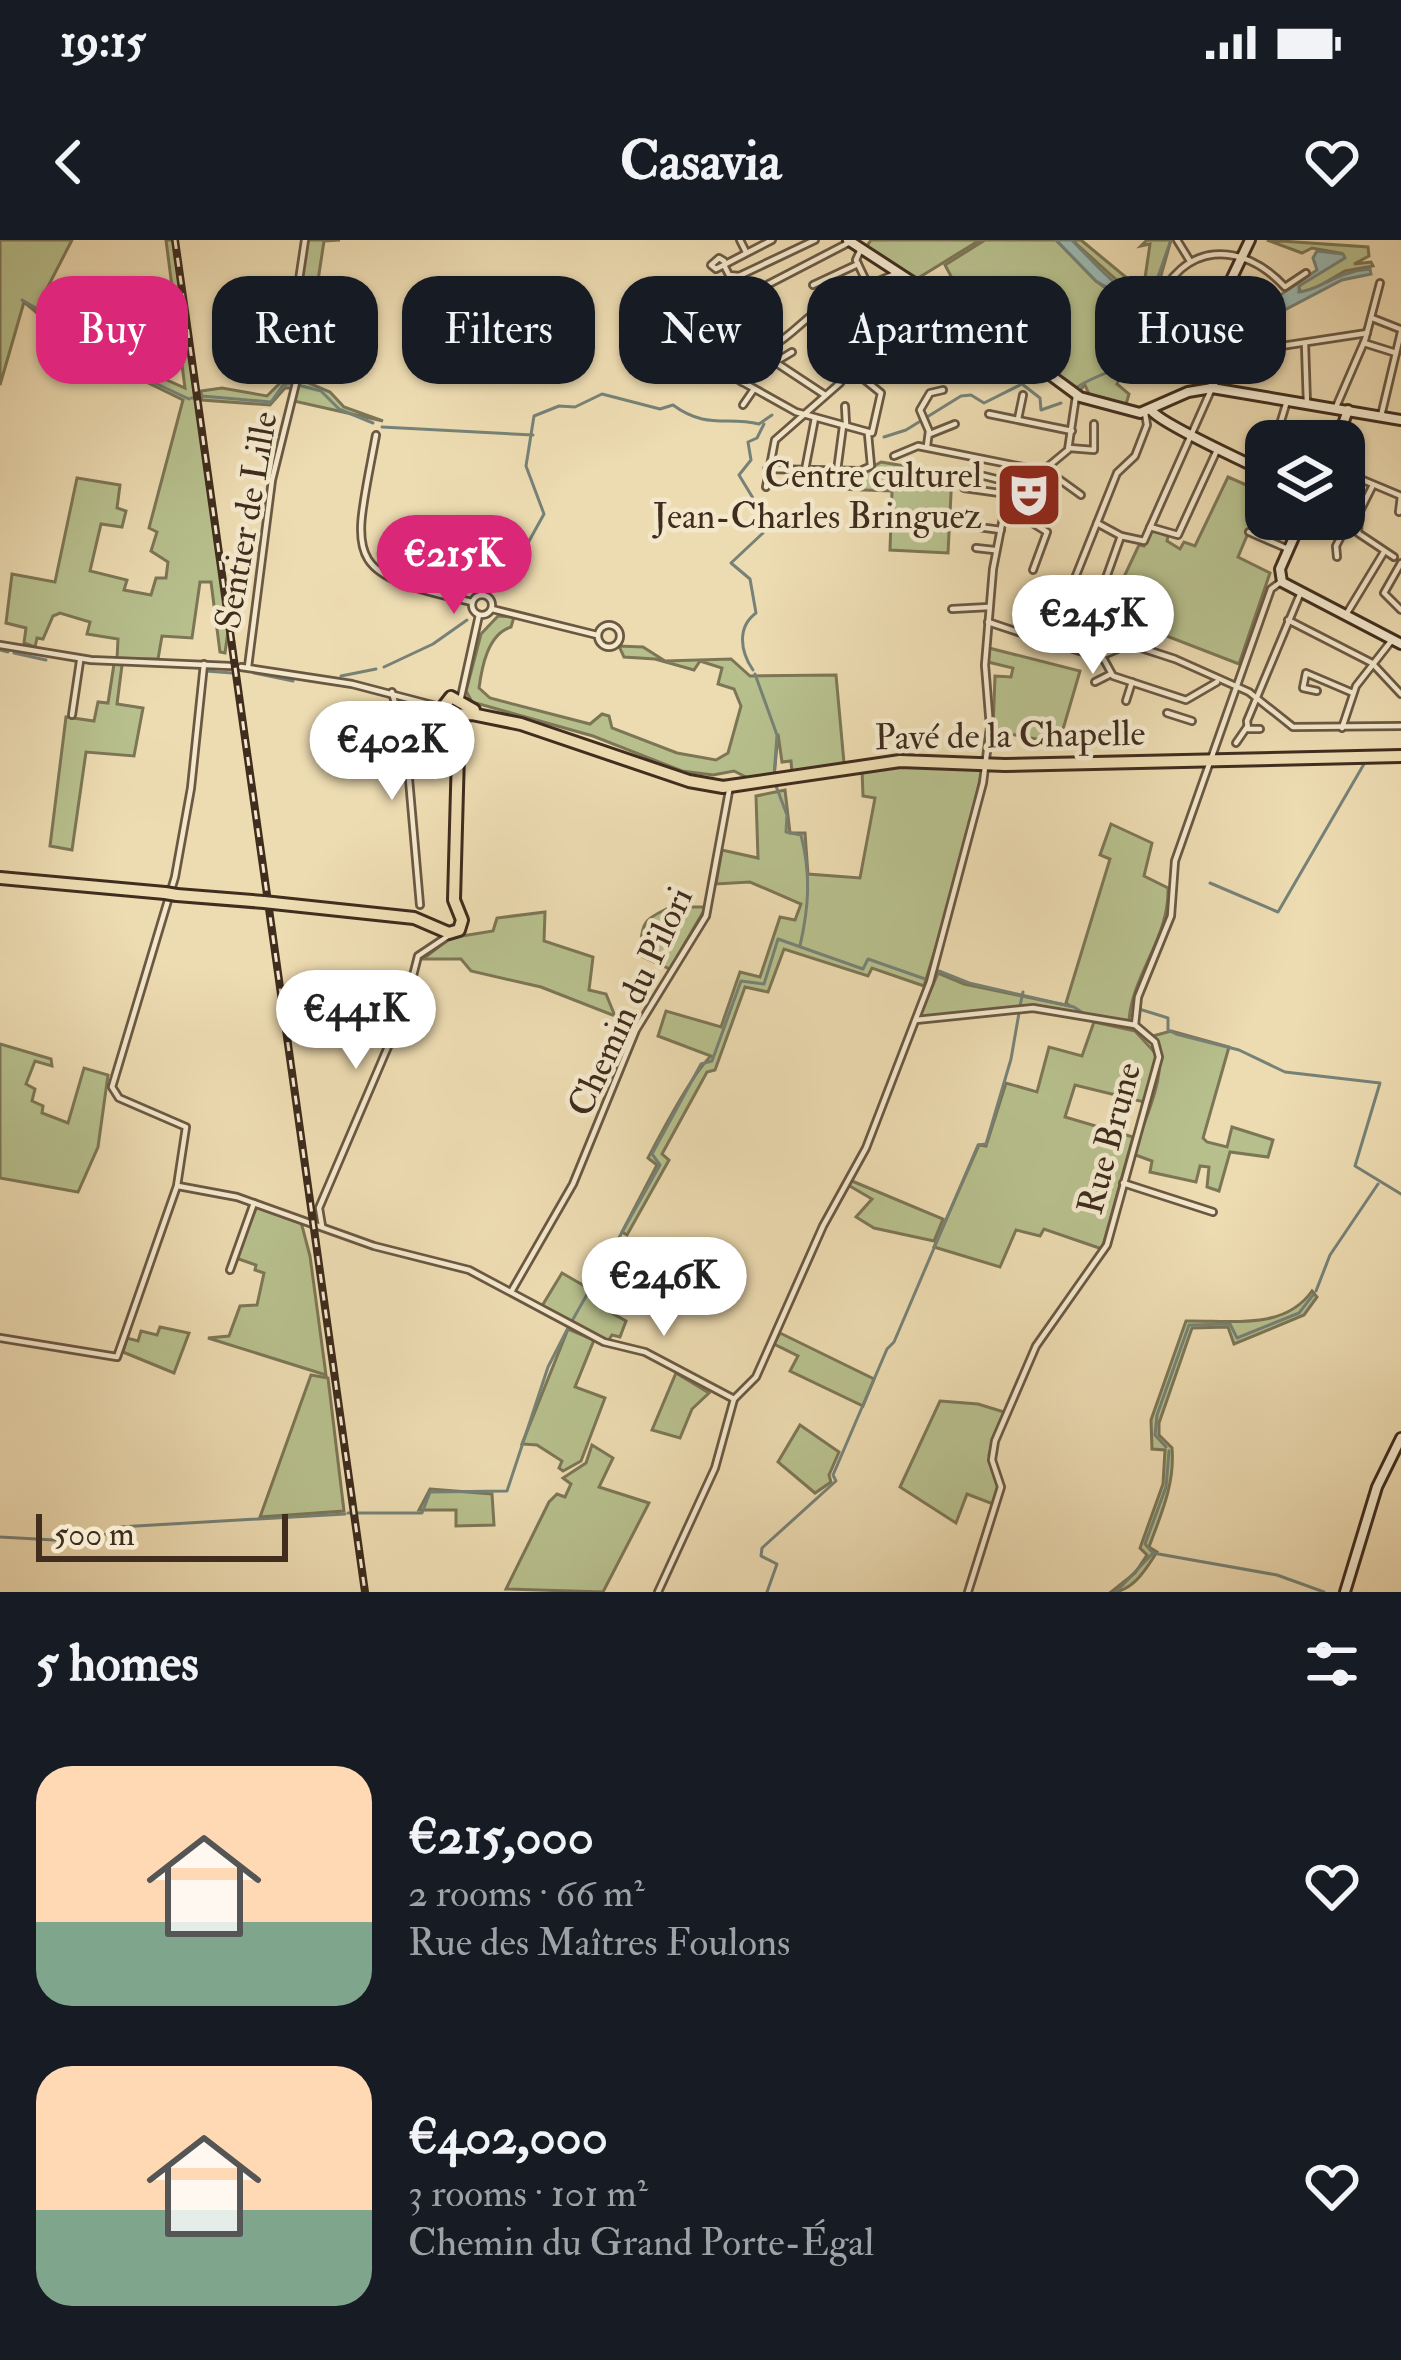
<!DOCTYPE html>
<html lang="en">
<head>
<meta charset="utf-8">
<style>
  body { margin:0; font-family:"IM FELL Double Pica",serif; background:#20242c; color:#f1f3f6; height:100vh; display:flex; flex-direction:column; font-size:45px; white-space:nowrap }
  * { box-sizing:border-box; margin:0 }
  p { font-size:39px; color:#9ea1a6 }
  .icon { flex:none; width:66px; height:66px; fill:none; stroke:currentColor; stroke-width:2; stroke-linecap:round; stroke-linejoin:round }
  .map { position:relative; height:1352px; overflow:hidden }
  .panel { display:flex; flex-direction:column; background:#171b24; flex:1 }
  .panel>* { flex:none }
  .guide { position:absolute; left:36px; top:36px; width:1329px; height:108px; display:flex; gap:24px }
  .tools { position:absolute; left:1245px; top:180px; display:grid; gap:24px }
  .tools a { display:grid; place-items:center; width:120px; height:120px; border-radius:24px; background:#171b24; box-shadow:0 3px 9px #0004; font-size:60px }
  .scale { position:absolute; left:36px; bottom:30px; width:252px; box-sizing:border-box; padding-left:12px; border:6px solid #402d1e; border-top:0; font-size:33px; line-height:42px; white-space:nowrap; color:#402d1e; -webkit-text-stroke:9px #f3e8cc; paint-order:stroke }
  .price { position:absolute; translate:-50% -102px; padding:0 27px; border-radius:42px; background:#fff; color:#222; font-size:39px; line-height:78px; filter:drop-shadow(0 3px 6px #0008) }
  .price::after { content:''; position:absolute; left:50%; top:72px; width:36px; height:27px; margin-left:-18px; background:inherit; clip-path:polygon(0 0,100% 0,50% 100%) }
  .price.on { background:#db2777; color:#fff }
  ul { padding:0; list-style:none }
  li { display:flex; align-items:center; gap:36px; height:300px; padding:0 36px }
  li span { display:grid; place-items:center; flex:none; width:336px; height:240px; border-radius:36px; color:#555 }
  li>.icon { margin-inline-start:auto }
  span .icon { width:144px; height:144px; fill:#fffc; stroke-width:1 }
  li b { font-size:51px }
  h2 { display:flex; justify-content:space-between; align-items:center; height:144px; padding:0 36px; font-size:51px }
  .pill { padding:0 42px; border-radius:36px; background:#171b24; box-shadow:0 3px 9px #0004; font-size:42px; line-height:108px }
  .pill.on { background:#db2777; color:#fff }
  .status { display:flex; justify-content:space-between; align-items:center; height:84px; padding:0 60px; background:#171b24; direction:ltr }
  .status svg { height:33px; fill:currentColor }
  header { display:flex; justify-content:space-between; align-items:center; height:156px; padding:0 36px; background:#171b24; font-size:54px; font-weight:700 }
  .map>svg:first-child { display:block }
  .green { fill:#b7c08d; stroke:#7c7656; stroke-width:3 }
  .water { fill:#9abab3; stroke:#768277; stroke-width:3 }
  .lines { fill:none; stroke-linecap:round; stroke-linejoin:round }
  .stream { stroke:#768277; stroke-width:3 }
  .street-casing { stroke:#6b5843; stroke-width:10 }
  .secondary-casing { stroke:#402d1e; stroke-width:14 }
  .primary-casing { stroke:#402d1e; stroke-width:16 }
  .street { stroke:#f3e8cc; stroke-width:4.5 }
  .secondary { stroke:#f3e8cc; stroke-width:8 }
  .primary { stroke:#eddbb1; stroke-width:10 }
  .rail-casing { stroke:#402d1e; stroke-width:8 }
  .rail { stroke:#f3e8cc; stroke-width:3; stroke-dasharray:9; stroke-linecap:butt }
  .primary-bridge-casing { stroke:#402d1e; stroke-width:16; stroke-linecap:butt }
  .primary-bridge { stroke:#eddbb1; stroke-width:10 }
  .labels { text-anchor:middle; stroke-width:9; stroke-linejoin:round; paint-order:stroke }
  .poi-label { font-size:36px; fill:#402d1e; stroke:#f3e8cc; text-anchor:end }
  .street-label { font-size:36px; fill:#402d1e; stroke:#f3e8cc }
</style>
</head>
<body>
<div class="status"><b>19:15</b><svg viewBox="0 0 49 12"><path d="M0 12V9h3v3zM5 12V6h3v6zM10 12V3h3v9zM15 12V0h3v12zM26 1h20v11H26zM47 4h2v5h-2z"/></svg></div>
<header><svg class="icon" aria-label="back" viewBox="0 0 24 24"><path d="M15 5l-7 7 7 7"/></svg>Casavia<svg class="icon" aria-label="heart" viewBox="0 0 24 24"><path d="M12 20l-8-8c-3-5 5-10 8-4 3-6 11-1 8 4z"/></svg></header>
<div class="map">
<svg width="1401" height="1352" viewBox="0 0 1401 1352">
  <rect width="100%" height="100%" fill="#eddbb1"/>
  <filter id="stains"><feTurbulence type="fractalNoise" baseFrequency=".00167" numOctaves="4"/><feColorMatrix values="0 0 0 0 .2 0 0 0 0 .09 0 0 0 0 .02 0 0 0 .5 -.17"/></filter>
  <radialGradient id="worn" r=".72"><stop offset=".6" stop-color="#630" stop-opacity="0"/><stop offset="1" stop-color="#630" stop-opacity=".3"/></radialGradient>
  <!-- green -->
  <g class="green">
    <path d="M0,0H72L40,62L97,109L185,148L166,0H173L228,391L225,413L220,412L211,342H200L192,398L162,396L158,419H117L118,399L87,394L90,382L60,373L53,376L43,399L37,398L35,407L24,403L26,388L6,383L12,334L55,342L77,238L120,245L117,268L126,271L122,287L101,284L90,331L127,340L124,350L151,355L156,338H166L168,322L151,311L157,292L149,288L183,160L81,110L24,62L0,145Z"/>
    <path d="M302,0H340L324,1L317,47L301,50L292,115L299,139L330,152L344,167L383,181L294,161L274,239L263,313H259L293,148H285L270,165L202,160L201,151L222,148L267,156L284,139L293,137L287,102Z"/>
    <path d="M871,0H980L915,40L865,9Z"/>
    <path d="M985,0H1056L1096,41L1165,90L1208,93L1207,88L1216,86L1214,100L1180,103V108L1202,129L1163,109L1154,112L1138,133L1135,135L1134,128L1122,133L1117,144L1129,154L1125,168L1089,154L1085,145L1078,152L1025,112L1054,79L1051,75L1029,99L1012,85L1002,96L931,51L951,36L945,25Z"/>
    <path d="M1072,0H1081L1134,44L1145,38L1150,4L1141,6L1147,0H1171L1151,71Z"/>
    <path d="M1267,0L1368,7L1369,16L1354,24L1371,22L1373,26L1345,31L1309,52H1300L1299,46L1339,13L1312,8L1302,13Z"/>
    <path d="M881,222L952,234L948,313L890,310L892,251L833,249Z"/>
    <path d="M1228,237L1265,253L1238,317L1270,333L1239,424L1107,373L1139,305L1144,306L1152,290L1168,296L1167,301L1180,309L1184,302L1195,306Z"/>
    <path d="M498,376L514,377L511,387C488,394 482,426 479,448L490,458L590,484L602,474L609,476L612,488L677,513L716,520L728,513L741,466L734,449L718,444L722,428L700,421L694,430L655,419L624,417L619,406L643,407L665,421L731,419L750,436L836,435L844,523L792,533L791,521L782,522L778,494L774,538L754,541L734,531L713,535L682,531L593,496L472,462L466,451L481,394Z"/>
    <path d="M989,408L1080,431L1059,503L993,491L995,436L1011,437L1013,428L988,422Z"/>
    <path d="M114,424L122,425L117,464L143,468L134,516L86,512L72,610L50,606L66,477L94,481L98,462L108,463Z"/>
    <path d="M914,526L982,530L962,621L924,746L872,728L868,736L784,709L768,752L745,747L715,830L707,832L662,914L669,920L627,995L622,992L657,925L648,918C661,893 693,833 711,816L658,796L666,771L721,787L740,732L760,737L780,677L795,680L801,664L750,642L716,644L722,610L758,618L756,556L785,550L790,593H805L808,634L860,638L875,558L863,556L862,530Z"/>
    <path d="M1111,584L1152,603L1144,636L1168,648C1170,697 1130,738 1129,783L1034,766L919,778L938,733L964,744L1070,766L1066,763L1110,619L1100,615Z"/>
    <path d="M671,667H706L670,729L639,715C644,683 639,681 671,667Z"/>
    <path d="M545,672L544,701L593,717L589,750L606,754L615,776L541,747L471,731L461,719H423L450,698L493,691L497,678Z"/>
    <path d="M1094,782L1135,791L1157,815L1144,862L1075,845L1065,877L1133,897L1102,1009L1044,989L1040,996L1016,990L1000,1027L934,1007L979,905L986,906L1006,843L1037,852L1049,807L1082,816Z"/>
    <path d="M1171,791L1229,807L1203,898L1207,902L1227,907L1232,887L1273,900L1268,917L1230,912L1219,951L1207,947L1209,927L1200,926L1196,942L1150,932L1152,921L1133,914C1143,882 1173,827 1153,796Z"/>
    <path d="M0,804L51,819L52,826L35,821L26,844L35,849L32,861L43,866L42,873L68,883L84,828L108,835L98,907L78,952L0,938Z"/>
    <path d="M852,941L943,979L934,1001L874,988L856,977L872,959L848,945Z"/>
    <path d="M257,966L301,982L310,1016L326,1135L208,1098L229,1096L240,1066L257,1065L264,1033L255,1030L256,1025L236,1018Z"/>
    <path d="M562,1033L614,1063L610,1072L626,1081L620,1097L612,1095L608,1101L542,1066Z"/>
    <path d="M1312,1051L1317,1057L1304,1075L1234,1104L1228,1087L1192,1088L1159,1183V1195L1172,1208C1175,1244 1161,1274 1149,1307L1157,1312C1146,1329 1133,1352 1111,1352L1135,1333L1147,1315L1140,1308L1163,1244L1165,1210L1152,1209L1151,1180L1186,1081C1230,1080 1284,1091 1312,1051Z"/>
    <path d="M160,1087L189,1093L174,1133L123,1112L127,1098L138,1101L141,1091L157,1095Z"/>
    <path d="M568,1089L594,1100L575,1147L605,1158L581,1221L563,1231L559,1228L562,1221L537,1205L522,1204Z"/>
    <path d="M780,1093L874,1139L863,1166L790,1131L798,1116L774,1104Z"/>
    <path d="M676,1133L709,1153L692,1169L680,1198L652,1190Z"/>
    <path d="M311,1135L328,1138L344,1271L260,1277Z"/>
    <path d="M940,1161L978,1164L1004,1172L989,1215L998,1245L993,1264L967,1254L956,1283L900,1247Z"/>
    <path d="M800,1185L839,1212L829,1235L831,1242L815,1253L778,1222Z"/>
    <path d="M592,1205L613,1218L599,1247L649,1263L603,1352L506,1349L549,1262L557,1254L565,1257L571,1244L563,1238L586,1223Z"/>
    <path d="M430,1249L492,1254L494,1285L456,1286V1270H419Z"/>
  </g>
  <!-- water -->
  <g class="water">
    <path d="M1056,0H1072C1108,38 1152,86 1207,85L1208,93L1171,92L1149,79L1130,61L1096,41Z"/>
    <path d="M1317,11L1343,14L1345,18L1299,46V52C1320,50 1337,31 1370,29L1371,34L1342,40L1273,76L1226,90L1225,84L1270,62L1317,30L1313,18Z"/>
  </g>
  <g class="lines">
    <!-- stream -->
    <g class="stream">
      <path d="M22,60L53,78L93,114L189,159"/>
      <path d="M1147,68L1171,0"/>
      <path d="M298,145L321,151L339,169L373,183"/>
      <path d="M1076,148C1106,127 1151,126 1169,90"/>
      <path d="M202,156L271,162L283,145L292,143"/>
      <path d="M191,158H193"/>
      <path d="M382,187L533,195"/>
      <path d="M884,197L906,190L961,156L971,155L984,163L1022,144L1040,158L1041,170L1061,163"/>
      <path d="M513,330L544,274L526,226L534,176L559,166L575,167L602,154L660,169L673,165C707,190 727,176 759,184L772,175"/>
      <path d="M491,351L510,332"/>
      <path d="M0,410L8,412"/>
      <path d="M14,413L46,420"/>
      <path d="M384,427L433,404L467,380"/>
      <path d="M753,430C740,411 737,387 756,373L750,339L731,323L763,293L759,268L739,235L751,220L748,202L757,198L764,184"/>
      <path d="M206,431L232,433"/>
      <path d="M254,433L293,441"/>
      <path d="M755,434L777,495L774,536"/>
      <path d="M341,436L376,429"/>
      <path d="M776,546L787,575L786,592L801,595C811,635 809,666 800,706"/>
      <path d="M1210,643L1278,672L1364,524"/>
      <path d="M932,741L939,731L969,743L1074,767L1086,775"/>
      <path d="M1020,766L1023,752"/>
      <path d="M1139,769L1168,778V790L1176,794L1239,810L1285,832L1380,843L1355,926L1401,954"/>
      <path d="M1316,1051L1330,1015L1378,944"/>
      <path d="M572,1081L660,925L652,914L701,824L712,821L741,741L764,744L778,699L863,729L868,719L928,740"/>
      <path d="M1166,1207L1155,1195L1157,1175L1189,1085L1230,1084L1237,1098L1299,1073L1313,1055"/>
      <path d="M348,1273H422L430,1252L507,1251L548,1127L569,1086"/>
      <path d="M0,1297L90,1302L119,1287L345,1274"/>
      <path d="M1153,1313L1277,1335L1324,1352"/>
      <path d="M767,1352L777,1324L761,1316L762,1308L836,1241L833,1235L887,1109L894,1102L978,905L986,904L1011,819L1019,773"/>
      <path d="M1116,1352L1153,1313L1145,1304L1166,1247L1169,1211"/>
    </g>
    <defs>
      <g id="street">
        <path d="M740,0L746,12"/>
        <path d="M1177,0L1190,21"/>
        <path d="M861,9L856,20L882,74"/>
        <path d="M724,21L719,18L711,25L716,29L772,0"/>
        <path d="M724,25L729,35L739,36"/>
        <path d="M739,36L815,0"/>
        <path d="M813,45L858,24"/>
        <path d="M721,65L739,48V36"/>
        <path d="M695,74L725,90L741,112C773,120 799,81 824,66C847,53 873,44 897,33"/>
        <path d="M856,76L879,84"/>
        <path d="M809,78L844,104"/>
        <path d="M1372,78L1400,89"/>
        <path d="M1205,80L1183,81L1156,66C1182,1 1242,0 1285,47L1306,33"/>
        <path d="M727,92L765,46L850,2"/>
        <path d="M908,98L958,72"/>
        <path d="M908,98L945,125"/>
        <path d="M1364,103L1396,113"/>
        <path d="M1305,104L1307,164"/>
        <path d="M859,114L893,136"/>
        <path d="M1222,115L1367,93"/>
        <path d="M775,122L825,155"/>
        <path d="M882,129L930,54"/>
        <path d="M737,139L796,172L872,193L881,153L850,128"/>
        <path d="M742,142L792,112"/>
        <path d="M743,165L754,149"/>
        <path d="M845,166L846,184"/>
        <path d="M1336,167L1365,100L1380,43"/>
        <path d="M989,174L1072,191"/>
        <path d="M1381,176L1401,92"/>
        <path d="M1018,179L1023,155"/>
        <path d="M930,194L955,184"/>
        <path d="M376,195C353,320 339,333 472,362"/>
        <path d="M1275,201L1287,161"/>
        <path d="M927,206L929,191L920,170L930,153L943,150"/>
        <path d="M1069,208L1094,210V184"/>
        <path d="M894,216L918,206L1043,231"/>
        <path d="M767,229L860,231L871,226L868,194"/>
        <path d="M1045,229L1081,255"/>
        <path d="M805,230L815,178"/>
        <path d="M837,231L843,186"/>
        <path d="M1344,232L1401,256"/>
        <path d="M980,235L1024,246"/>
        <path d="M766,247L775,200L840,143L907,40"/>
        <path d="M1372,247L1359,273L1358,293L1394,317"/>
        <path d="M964,248L1014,255"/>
        <path d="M1007,267L1047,292L1033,330"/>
        <path d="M1399,272L1401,256"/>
        <path d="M1097,283L1121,296L1144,301L1212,148"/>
        <path d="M955,284L1001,290"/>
        <path d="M1150,287L1178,295L1218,208"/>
        <path d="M1249,292L1288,309"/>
        <path d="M976,308L994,310"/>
        <path d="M1337,317L1336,306L1345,289L1357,285"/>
        <path d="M1401,323L1384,353L1401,370"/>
        <path d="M1071,346L1113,357"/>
        <path d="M1101,352L1121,296"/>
        <circle cx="482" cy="365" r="10"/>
        <path d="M1067,358L1117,233L1135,216L1147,185L1145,173"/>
        <path d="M492,369L597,395"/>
        <path d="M952,369L989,367"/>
        <path d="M1062,373L1093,383"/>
        <path d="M1347,373L1384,312"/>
        <path d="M1288,380L1372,423L1401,454"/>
        <path d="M988,382L1042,400L1053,398L1057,404L1099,417L1129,404L1175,419L1249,452L1293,487L1401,486"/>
        <circle cx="609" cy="396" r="11"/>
        <path d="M1020,391L1028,362"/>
        <path d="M1053,398L1066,359"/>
        <path d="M0,405L91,420L230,426"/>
        <path d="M1102,416L1113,436L1186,460L1217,442"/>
        <path d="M241,427L352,444L440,467"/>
        <path d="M248,427L272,240L296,143L289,107L305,0"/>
        <path d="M1095,442L1111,434"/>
        <path d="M1317,451L1303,448L1306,433L1353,453"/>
        <path d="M392,452L406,505L420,665"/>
        <path d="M461,457L479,375"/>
        <path d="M1126,461L1132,442"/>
        <path d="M1167,473L1192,481"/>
        <path d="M72,475L80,421"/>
        <path d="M1342,488L1356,446L1392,400"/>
        <path d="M1260,489H1248L1247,481L1301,352"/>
        <path d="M1236,503L1247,487"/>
        <path d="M916,780L1033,768L1135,785"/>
        <path d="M1123,943L1213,972"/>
        <path d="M178,946L237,957L374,1006L469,1030L604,1102L645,1112L734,1159"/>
        <path d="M322,986L319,968L405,767L418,716L451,694"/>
        <path d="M230,1030L254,963"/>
        <path d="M511,1052L573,944L636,790L706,676L729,551"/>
        <path d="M0,1098L117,1117L177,946L186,887L119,858L112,847L175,637L191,548L204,424"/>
        <path d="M658,1352L715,1228L734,1159L756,1137L823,986L866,908L930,742L983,543L990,487L985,425L993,329L1003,278L1016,253L1068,210L1076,156"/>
        <path d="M968,1352L1001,1247L992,1220L995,1201L1036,1106L1107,1005L1159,817L1155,802L1135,785L1138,757L1171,676L1175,621L1271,349L1282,341"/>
      </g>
      <g id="secondary">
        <path d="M848,0L1008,104L1080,157L1140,173L1188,152L1212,148L1401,180"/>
        <path d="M1212,148L1223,109L1219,65L1250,0"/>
        <path d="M1152,171C1162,184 1245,222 1266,232"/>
        <path d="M1337,201L1348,170"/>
        <path d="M1302,279L1280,329L1282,342L1401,404"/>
        <path d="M1345,1352L1377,1247L1401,1198"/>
      </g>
      <g id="primary">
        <path d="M447,475L472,474L521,484L689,541L723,547L900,521L1005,525L1401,516"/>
        <path d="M449,477L444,466L451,457L474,470"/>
        <path d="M0,638L165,653"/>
        <path d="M177,655L264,662"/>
        <path d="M273,663L414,678L449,693L459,690L462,680L454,660L459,477"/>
      </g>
    </defs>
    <!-- street casing -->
    <use href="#street" class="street-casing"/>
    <!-- secondary casing -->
    <use href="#secondary" class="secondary-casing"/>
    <!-- primary casing -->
    <use href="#primary" class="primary-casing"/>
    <!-- street -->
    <use href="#street" class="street"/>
    <!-- secondary -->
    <use href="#secondary" class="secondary"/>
    <!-- primary -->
    <use href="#primary" class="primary"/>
    <defs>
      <path id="rail" d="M175,0L365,1352"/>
    </defs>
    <!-- rail casing -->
    <use href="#rail" class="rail-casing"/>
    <!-- rail -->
    <use href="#rail" class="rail"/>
    <defs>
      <g id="primary-bridge">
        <path d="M165,653L177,655"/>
        <path d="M264,662L273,663"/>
      </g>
    </defs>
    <!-- primary-bridge casing -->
    <use href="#primary-bridge" class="primary-bridge-casing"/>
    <!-- primary-bridge -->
    <use href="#primary-bridge" class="primary-bridge"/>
  </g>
  <!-- icons -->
  <defs>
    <symbol id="theatre-square" viewBox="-11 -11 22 22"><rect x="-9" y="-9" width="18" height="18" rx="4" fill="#8f2418" stroke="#f3e8cc"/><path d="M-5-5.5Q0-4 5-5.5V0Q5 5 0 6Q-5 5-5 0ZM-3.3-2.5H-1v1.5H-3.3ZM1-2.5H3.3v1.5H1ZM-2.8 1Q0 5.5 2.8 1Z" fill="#fff"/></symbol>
  </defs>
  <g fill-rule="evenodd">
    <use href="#theatre-square" x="991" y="217" width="76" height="76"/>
  </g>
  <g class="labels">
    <!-- poi labels -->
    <g class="poi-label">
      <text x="982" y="247">Centre culturel<tspan x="982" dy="41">Jean-Charles Bringuez</tspan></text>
    </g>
    <!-- street labels -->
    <g class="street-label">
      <text transform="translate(245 280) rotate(-80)" y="13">Sentier de Lille</text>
      <text transform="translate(1010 494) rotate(-1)" y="13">Pavé de la Chapelle</text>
      <text transform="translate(629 761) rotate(-65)" y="13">Chemin du Pilori</text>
      <text transform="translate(1108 898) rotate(-75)" y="13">Rue Brune</text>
    </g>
  </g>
  <rect width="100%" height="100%" filter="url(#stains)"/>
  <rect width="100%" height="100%" fill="url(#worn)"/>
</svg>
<div class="tools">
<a><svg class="icon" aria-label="layers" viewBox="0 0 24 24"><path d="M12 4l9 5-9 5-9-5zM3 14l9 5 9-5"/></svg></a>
</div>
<div class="scale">500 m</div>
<b class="price on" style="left:454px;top:377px">€215K</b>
<b class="price" style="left:1093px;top:437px">€245K</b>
<b class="price" style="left:392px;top:563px">€402K</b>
<b class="price" style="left:356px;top:832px">€441K</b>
<b class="price" style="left:664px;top:1099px">€246K</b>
<div class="guide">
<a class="pill on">Buy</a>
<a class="pill">Rent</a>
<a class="pill">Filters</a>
<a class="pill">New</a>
<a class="pill">Apartment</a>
<a class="pill">House</a>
</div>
</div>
<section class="panel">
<h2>5 homes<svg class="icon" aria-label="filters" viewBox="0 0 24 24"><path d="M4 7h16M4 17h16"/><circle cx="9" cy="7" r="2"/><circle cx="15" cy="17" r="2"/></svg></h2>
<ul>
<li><span style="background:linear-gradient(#ffd9b3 65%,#7fa58c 0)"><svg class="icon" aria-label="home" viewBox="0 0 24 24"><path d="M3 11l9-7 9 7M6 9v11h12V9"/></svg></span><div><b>€215,000</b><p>2 rooms · 66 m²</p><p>Rue des Maîtres Foulons</p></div><svg class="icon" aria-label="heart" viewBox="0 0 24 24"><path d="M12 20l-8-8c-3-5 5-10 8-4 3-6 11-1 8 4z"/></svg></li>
<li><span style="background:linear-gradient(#ffd9b3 60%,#7fa58c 0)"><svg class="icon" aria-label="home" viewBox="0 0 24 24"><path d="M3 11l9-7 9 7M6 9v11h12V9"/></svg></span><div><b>€402,000</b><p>3 rooms · 101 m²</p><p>Chemin du Grand Porte-Égal</p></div><svg class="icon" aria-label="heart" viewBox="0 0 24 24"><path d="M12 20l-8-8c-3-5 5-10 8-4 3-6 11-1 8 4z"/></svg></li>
</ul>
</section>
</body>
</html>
